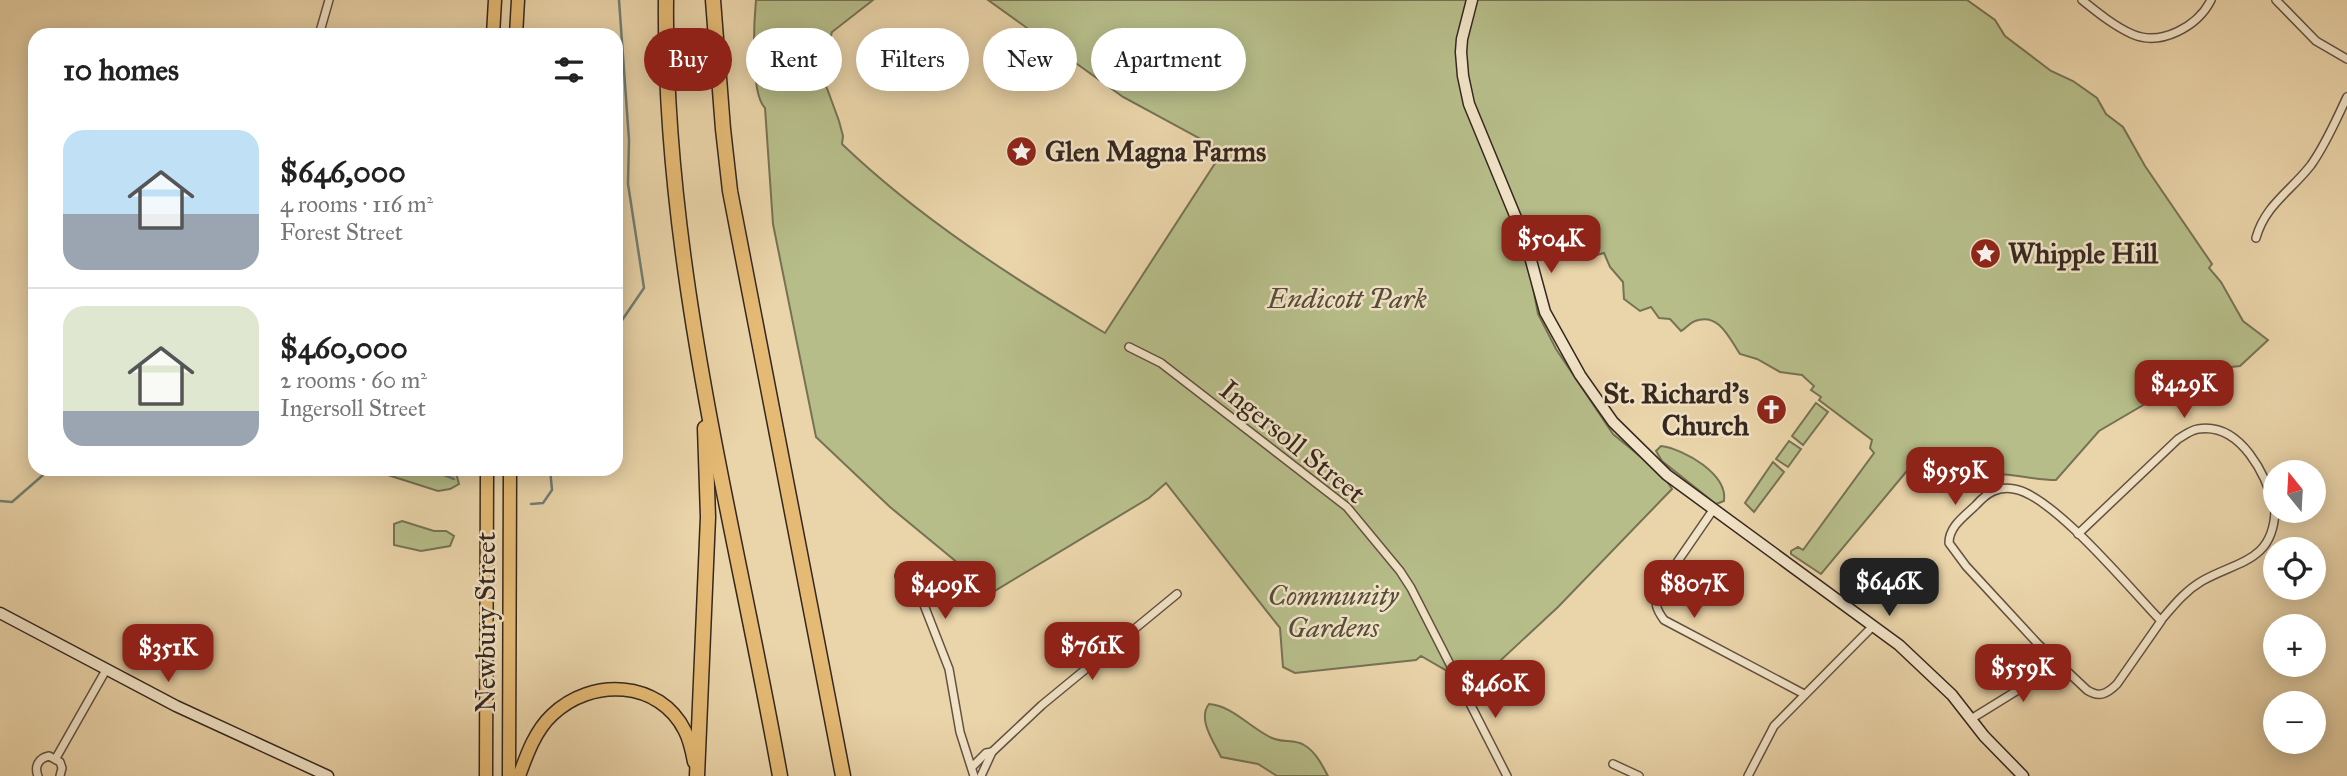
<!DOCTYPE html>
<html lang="en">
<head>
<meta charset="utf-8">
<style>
  body { margin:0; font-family:"IM FELL Great Primer",serif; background:#f2f2f2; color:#222; height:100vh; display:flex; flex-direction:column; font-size:26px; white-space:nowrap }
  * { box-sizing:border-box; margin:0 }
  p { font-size:23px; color:#767676 }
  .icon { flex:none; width:38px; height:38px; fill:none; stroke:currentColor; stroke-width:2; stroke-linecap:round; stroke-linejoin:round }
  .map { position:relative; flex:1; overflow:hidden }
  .sheet { position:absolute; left:28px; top:28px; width:595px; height:448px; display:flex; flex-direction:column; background:#fff; border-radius:21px; box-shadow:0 4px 18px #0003 }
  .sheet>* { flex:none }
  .banner { position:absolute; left:644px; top:28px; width:665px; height:63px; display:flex; gap:14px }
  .needle { width:46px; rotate:342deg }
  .fabs { position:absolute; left:2263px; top:460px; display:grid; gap:14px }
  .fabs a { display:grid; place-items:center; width:63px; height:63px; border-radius:50%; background:#fff; box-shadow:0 4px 18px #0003; font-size:35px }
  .price { position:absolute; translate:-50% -60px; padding:0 16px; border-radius:14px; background:#8f2418; color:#fff; font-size:23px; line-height:46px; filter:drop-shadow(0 2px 4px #0008) }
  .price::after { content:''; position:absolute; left:50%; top:42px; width:21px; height:16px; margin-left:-10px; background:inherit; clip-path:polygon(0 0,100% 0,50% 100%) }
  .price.current { background:#222; color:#fff }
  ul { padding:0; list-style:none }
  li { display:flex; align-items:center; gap:21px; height:175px; padding:0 35px }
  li+li { border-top:2px solid #e0e0e0 }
  li span { display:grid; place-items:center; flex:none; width:196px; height:140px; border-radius:21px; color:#555 }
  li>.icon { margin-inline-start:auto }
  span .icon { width:84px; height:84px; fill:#fffc; stroke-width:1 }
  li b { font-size:30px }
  h2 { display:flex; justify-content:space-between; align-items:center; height:84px; padding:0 35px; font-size:30px }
  .tag { padding:0 24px; border-radius:32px; background:#fff; box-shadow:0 4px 18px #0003; font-size:24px; line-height:63px }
  .tag.current { background:#8f2418; color:#fff }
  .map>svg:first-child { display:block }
  .green { fill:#b6bd89; stroke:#767254; stroke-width:2 }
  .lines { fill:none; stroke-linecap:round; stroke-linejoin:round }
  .stream { stroke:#717e74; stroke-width:2.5 }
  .street-casing { stroke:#635242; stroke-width:10 }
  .secondary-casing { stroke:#36271f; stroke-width:13 }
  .primary-casing { stroke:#36271f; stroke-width:15 }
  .highway-casing { stroke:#36271f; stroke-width:17 }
  .street { stroke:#f1e3c7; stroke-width:7 }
  .secondary { stroke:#f1e3c7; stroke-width:10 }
  .primary { stroke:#e5ba74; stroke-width:12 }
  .highway { stroke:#e5ba74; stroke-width:14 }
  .labels { text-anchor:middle; stroke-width:5; stroke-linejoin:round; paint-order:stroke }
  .poi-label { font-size:28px; font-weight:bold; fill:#36271f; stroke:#f1e3c7; text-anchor:start }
  .park-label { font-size:28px; font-style:italic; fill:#564c3a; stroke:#f1e3c7 }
  .street-label { font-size:28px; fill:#36271f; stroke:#f1e3c7 }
</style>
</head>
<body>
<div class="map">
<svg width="2347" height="776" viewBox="0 0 2347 776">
  <rect width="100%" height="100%" fill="#ead4a9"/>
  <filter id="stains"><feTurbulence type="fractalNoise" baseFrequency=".00286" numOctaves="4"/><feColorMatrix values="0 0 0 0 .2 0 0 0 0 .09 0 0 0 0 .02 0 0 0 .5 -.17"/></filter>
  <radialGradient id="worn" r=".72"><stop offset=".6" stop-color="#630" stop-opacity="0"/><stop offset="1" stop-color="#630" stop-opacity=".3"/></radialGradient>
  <!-- green -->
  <g class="green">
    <path d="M756,0H873L832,32L821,72L839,121L843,136L842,144C918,217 1014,279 1105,333L1223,151L1123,97L988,0H1967L1995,20L2005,36L2051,71L2073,81L2097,98L2106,114L2123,127L2145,166L2212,264L2209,268L2221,282L2243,321L2268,340L2240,366L2203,370L2099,431L2056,480C2035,480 2016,474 1996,474L1987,460L1950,448L1939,449L1924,463L1911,466L1821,574L1791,554V551L1798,547L1803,550L1874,453L1870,448L1872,440L1819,400L1821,397L1811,390L1814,386L1802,375L1780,372L1757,359L1740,354C1729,338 1719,312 1695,321C1689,323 1687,328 1681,331L1670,319L1659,318L1651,307L1640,311L1624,299L1623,282L1610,267L1604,253L1593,256L1588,241C1570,237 1542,239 1525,245L1538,314L1556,349L1613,434L1663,475L1672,489L1558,607L1473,686L1421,656L1416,660L1295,673L1283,667L1280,628L1166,483L1149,498L993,592L890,507L816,437L773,224L765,108C750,93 754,22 756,0Z"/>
    <path d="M1816,403L1828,412L1803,445L1792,436Z"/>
    <path d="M1789,441L1801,449L1788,467L1776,459Z"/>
    <path d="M1661,446C1684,449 1728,474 1724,501L1716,504L1662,461L1656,451Z"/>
    <path d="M1773,462L1784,472L1754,512L1745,503Z"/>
    <path d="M369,469H455L459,484L450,489L438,491Z"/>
    <path d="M402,521L434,531H446L454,536L450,546L421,551L394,545V524Z"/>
    <path d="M1209,704C1233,706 1250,728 1272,738C1282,743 1295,739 1304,745C1316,752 1322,765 1328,776H1277L1258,764L1221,757C1214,742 1197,719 1209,704Z"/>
  </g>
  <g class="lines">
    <!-- stream -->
    <g class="stream">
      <path d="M616,329L644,288L628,184L629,140L619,0"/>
      <path d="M429,469L454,479"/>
      <path d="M0,501L12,502L50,469"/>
      <path d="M531,504L543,503L552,490L550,469"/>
    </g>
    <defs>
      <g id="street">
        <path d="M2082,0C2097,12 2114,26 2132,34C2161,47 2198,26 2211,0"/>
        <path d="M2276,0L2316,41L2347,59"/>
        <path d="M319,35L329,0"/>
        <path d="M2256,238C2265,205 2291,191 2311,165C2326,144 2336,120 2347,97"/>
        <path d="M1129,347L1161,363L1347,507L1400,571L1411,588L1507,776"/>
        <path d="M1713,510L1658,590C1654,603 1656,609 1664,620L1804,694"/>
        <path d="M2078,534L2178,439C2183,436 2191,430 2198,429C2241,422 2267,476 2275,510"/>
        <path d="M899,576L915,591L924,605L949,669L960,732L974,776"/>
        <path d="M2161,621C2131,590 2053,495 2014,489C1997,486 1987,493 1976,505C1965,516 1949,526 1949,543L1966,566L2038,644L2087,690C2099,698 2107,694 2117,684L2161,621L2162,619C2174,605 2185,591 2202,581C2237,561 2273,562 2275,511"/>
        <path d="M1971,719L2060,664"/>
        <path d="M56,758L106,670"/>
        <path d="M1613,764L1639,776"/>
        <path d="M972,767L986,753L992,752L1042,705L1177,594"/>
        <path d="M38,776C34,766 39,758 49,756L60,762L62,768L60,776"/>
        <path d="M981,776L992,752"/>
        <path d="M1748,776L1774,726L1873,626"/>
      </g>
      <g id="secondary">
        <path d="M1472,0L1462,39L1461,52L1463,76L1469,104L1526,242L1545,312L1580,375L1613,422L1667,475L1899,645L1952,695L1984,736L2023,776"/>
        <path d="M0,613L176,706L328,776"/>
      </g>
      <g id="primary">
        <path d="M493,35L495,0"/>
        <path d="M516,35L518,0"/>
        <path d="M486,776L487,469"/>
        <path d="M509,776L510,469"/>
        <path d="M519,776C527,754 535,731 552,715C591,677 660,680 685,731C690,741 692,751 694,762"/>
      </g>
      <g id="highway">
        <path d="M666,0C663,263 734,519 780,776"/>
        <path d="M713,0L723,129L730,191L843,776"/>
        <path d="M697,776L708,517L705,428"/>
      </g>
    </defs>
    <!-- street casing -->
    <use href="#street" class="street-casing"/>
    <!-- secondary casing -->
    <use href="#secondary" class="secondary-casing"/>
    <!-- primary casing -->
    <use href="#primary" class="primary-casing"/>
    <!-- highway casing -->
    <use href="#highway" class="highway-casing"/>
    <!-- street -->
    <use href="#street" class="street"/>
    <!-- secondary -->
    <use href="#secondary" class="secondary"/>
    <!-- primary -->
    <use href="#primary" class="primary"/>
    <!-- highway -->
    <use href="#highway" class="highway"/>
  </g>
  <!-- icons -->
  <defs>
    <symbol id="sight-disc" viewBox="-11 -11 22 22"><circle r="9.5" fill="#8f2418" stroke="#f1e3c7"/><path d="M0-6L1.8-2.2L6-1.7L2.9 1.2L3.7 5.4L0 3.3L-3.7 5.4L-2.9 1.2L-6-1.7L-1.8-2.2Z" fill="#fff"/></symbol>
    <symbol id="church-disc" viewBox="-11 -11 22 22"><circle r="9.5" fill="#8f2418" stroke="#f1e3c7"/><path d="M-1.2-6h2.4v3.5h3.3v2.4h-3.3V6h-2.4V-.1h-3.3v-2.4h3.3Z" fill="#fff"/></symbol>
  </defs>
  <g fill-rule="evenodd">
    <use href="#sight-disc" x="1004" y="134" width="35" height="35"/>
    <use href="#sight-disc" x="1968" y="236" width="35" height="35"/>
    <use href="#church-disc" x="1754" y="392" width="35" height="35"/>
  </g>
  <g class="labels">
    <!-- poi labels -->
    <g class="poi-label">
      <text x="1045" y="161">Glen Magna Farms</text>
      <text x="2008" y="263">Whipple Hill</text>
      <text x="1749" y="403" text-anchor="end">St. Richard's<tspan x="1749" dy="32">Church</tspan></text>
    </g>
    <!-- park labels -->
    <g class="park-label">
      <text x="1347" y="308">Endicott Park</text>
      <text x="1333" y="605">Community<tspan x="1333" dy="32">Gardens</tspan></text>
    </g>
    <!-- street labels -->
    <g class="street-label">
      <text transform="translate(1293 441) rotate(39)" y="10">Ingersoll Street</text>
      <text transform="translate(485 622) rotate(-90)" y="10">Newbury Street</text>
    </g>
  </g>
  <rect width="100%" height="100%" filter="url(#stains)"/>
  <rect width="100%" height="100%" fill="url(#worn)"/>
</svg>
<div class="fabs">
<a><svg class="needle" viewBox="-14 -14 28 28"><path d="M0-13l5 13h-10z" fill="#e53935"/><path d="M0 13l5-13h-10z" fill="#767676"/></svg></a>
<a><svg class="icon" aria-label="locate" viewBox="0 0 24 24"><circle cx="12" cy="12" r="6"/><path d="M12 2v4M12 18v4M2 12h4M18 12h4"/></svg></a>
<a>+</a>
<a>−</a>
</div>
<b class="price" style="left:1551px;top:275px">$504K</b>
<b class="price" style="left:2184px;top:420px">$429K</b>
<b class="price" style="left:1955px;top:507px">$959K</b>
<b class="price current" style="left:1889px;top:618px">$646K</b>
<b class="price" style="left:1694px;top:620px">$807K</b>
<b class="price" style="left:945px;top:621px">$409K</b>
<b class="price" style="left:1092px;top:682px">$761K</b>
<b class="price" style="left:168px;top:684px">$351K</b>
<b class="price" style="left:2023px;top:704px">$559K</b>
<b class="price" style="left:1495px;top:720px">$460K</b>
<div class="banner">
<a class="tag current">Buy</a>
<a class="tag">Rent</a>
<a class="tag">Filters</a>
<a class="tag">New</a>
<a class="tag">Apartment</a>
</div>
<section class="sheet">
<h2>10 homes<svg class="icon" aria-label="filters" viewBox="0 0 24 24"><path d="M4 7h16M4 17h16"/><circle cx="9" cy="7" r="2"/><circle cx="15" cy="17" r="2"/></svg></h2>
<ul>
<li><span style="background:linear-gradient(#bfe0f5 60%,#9aa5b1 0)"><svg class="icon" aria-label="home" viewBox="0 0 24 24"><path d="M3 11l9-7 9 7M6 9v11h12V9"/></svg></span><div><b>$646,000</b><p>4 rooms · 116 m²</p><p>Forest Street</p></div></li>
<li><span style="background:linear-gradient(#dfe7d0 75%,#9aa5b1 0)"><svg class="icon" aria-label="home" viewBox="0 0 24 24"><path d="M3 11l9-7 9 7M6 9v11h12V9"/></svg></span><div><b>$460,000</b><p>2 rooms · 60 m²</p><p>Ingersoll Street</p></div></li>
</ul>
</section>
</div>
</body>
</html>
